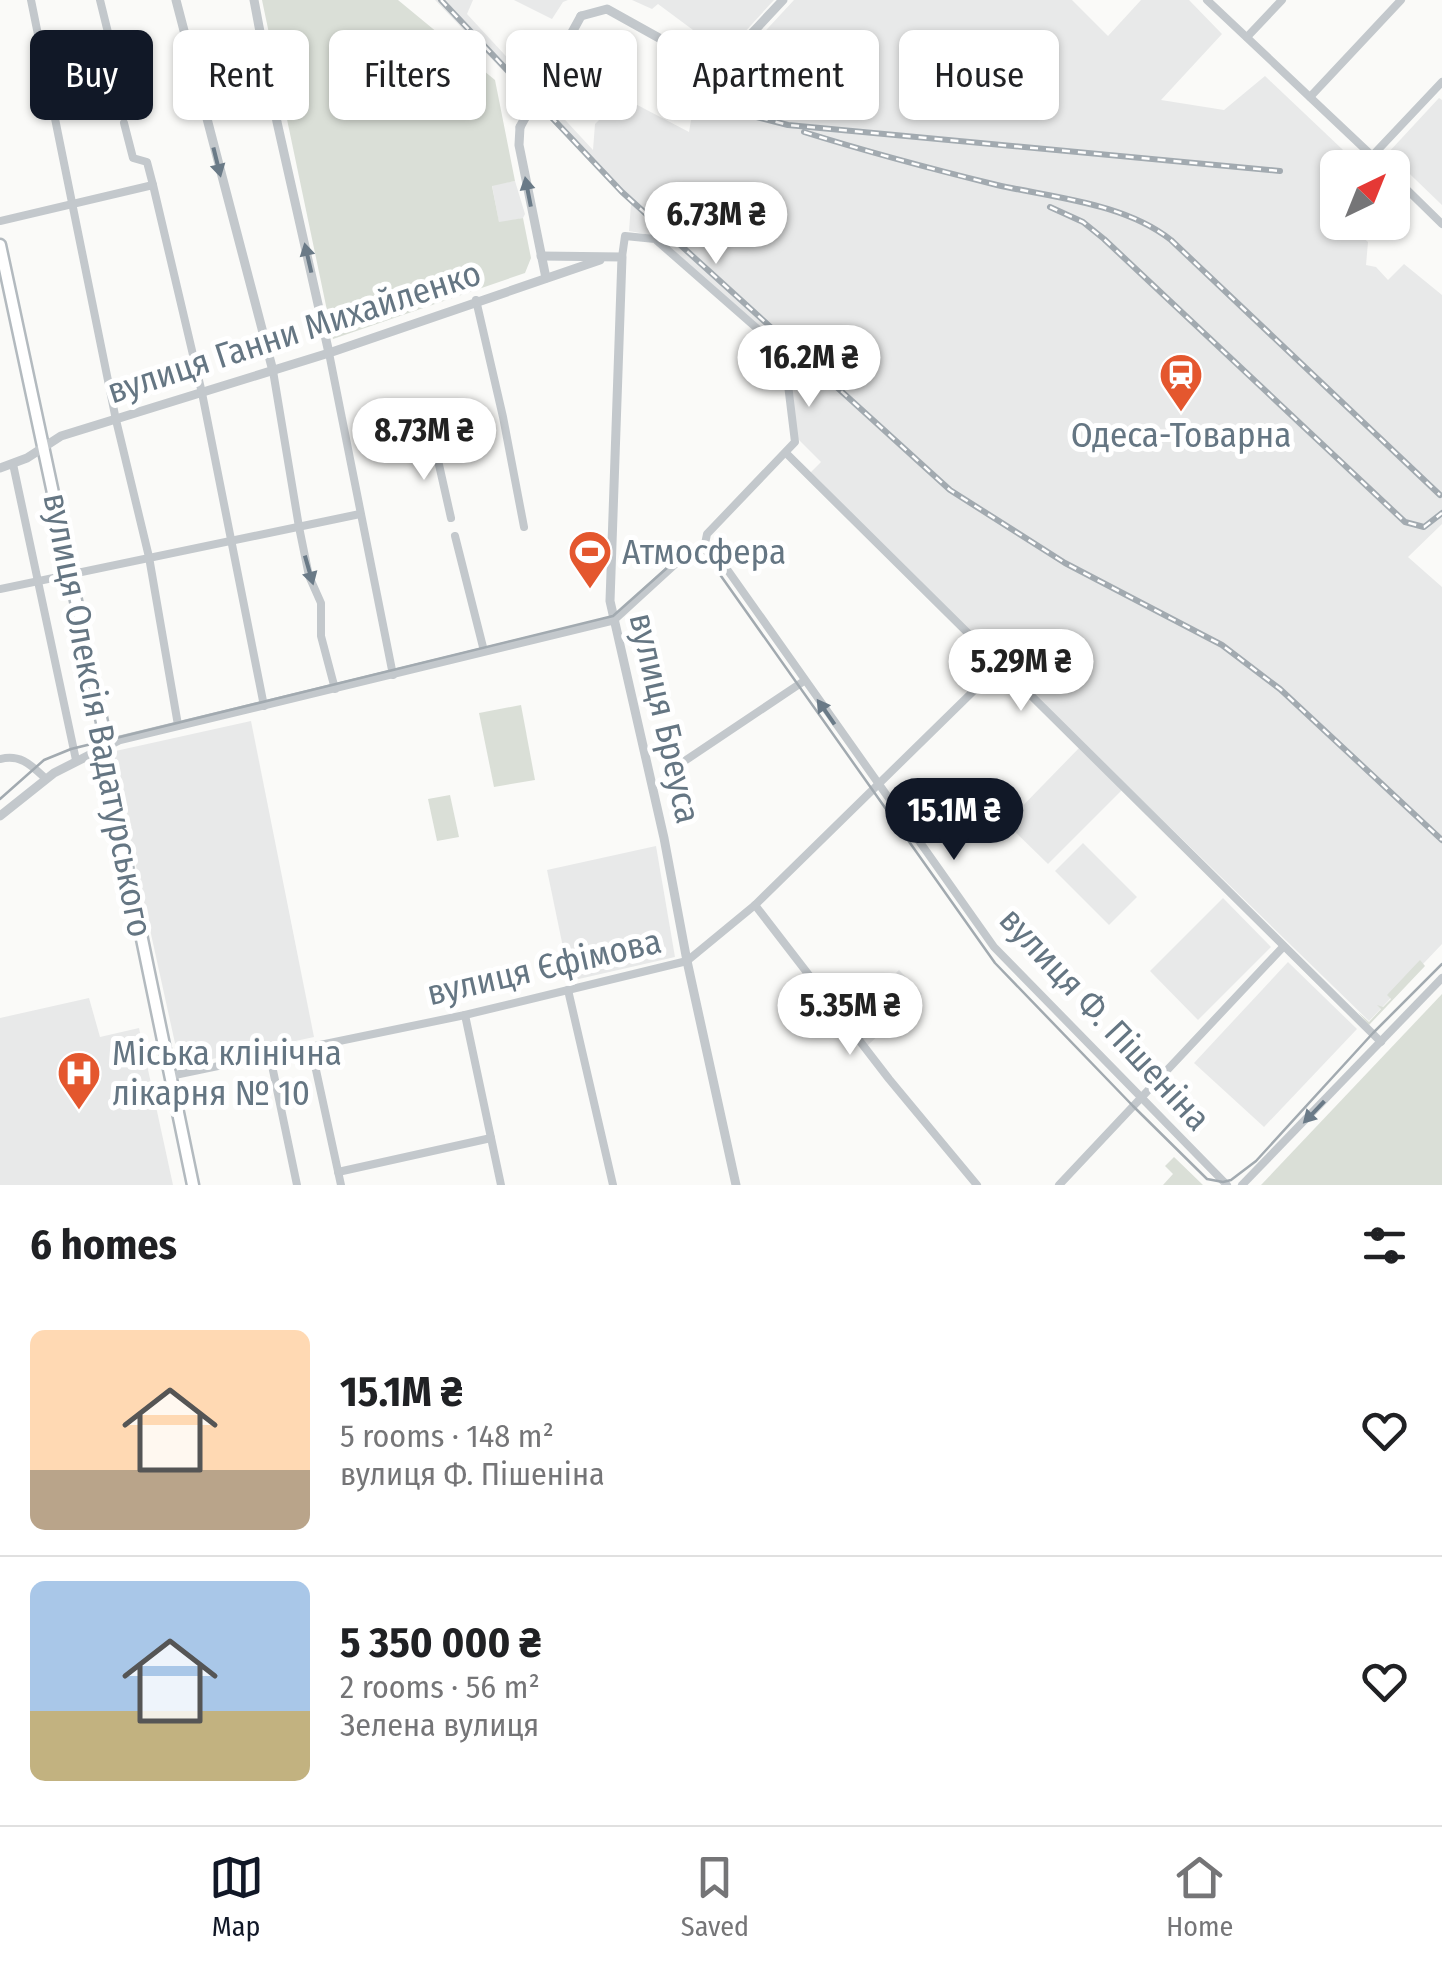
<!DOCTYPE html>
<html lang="en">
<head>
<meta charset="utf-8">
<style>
  body { margin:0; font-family:"Fira Sans Condensed",sans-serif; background:#f6f6f6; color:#202124; height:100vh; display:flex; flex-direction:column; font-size:38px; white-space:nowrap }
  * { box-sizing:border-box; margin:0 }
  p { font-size:32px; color:#757577 }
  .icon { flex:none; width:55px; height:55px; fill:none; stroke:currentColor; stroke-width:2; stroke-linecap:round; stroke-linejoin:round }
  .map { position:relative; height:1185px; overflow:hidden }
  .side { display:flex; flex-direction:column; background:#fff; flex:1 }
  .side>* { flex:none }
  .banner { position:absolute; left:30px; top:30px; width:1382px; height:90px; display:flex; gap:20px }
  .needle { width:65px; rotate:43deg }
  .fabs { position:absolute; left:1320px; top:150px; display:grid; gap:20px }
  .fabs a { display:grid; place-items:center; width:90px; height:90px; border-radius:15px; background:#fff; box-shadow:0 2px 8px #0004; font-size:50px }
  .price { position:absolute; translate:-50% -85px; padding:0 22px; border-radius:35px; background:#fff; color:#222; font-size:32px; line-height:65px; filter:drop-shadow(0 2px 5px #0008) }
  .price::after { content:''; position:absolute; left:50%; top:60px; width:30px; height:22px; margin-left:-15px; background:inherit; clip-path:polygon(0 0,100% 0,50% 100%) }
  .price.on { background:#111827; color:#fff }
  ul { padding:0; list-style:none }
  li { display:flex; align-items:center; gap:30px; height:250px; padding:0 30px }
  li+li { border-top:2px solid #e0e0e0 }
  li span { display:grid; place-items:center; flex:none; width:280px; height:200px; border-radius:15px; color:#555 }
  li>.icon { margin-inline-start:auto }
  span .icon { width:120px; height:120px; fill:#fffc; stroke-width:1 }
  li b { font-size:42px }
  h2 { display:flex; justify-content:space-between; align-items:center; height:120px; padding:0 30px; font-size:42px }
  .tag { padding:0 35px; border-radius:15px; background:#fff; box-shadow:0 2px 8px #0004; font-size:35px; line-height:90px }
  .tag.on { background:#111827; color:#fff }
  .tab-bar { display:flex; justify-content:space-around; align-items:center; height:140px; border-top:2px solid #e0e0e0; background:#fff; font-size:28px; color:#757577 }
  .tab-bar a { display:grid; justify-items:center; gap:5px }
  .tab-bar .on { color:#111827 }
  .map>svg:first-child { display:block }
  .built { fill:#e8e9e9 }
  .green { fill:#dadfd7 }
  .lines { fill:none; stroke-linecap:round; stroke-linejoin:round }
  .secondary-casing { stroke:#b3babf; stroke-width:15 }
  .minor { stroke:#c3c8cc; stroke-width:8 }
  .tertiary { stroke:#c3c8cc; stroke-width:9 }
  .secondary { stroke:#fff; stroke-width:10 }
  .tram { stroke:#a2aab0; stroke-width:2.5 }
  .rail-casing { stroke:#a2aab0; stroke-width:6 }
  .rail { stroke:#fff; stroke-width:2.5; stroke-dasharray:8; stroke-linecap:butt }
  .tertiary-bridge { stroke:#c3c8cc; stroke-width:9 }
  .oneway { fill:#6a7a87 }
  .labels { text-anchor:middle; stroke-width:10; stroke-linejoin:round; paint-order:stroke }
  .street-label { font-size:35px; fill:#657683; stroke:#fff }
  .poi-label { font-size:35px; fill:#657683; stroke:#fff; text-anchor:start }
</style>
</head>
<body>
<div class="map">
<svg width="1442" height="1185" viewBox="0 0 1442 1185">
  <rect width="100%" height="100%" fill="#fafaf8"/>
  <!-- built -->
  <g class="built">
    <path d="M435,0H473L467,14L593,150L595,124L622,97L689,132L700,66L716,68L741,57L794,0H1072L1108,36L1141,0H1189L1222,34L1161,100L1224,110L1265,76L1361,167L1338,168V222L1357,223L1352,228L1368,242L1366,265L1376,267L1388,280L1404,264L1442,295V524L1408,557L1442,587V944L1369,1021L808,475L821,462L796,437L787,352L656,236L629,231L631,204Z"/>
    <path d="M514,0H568L563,2L552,19Z"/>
    <path d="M632,0H774L731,47L716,53L693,30L658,4L652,9Z"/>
    <path d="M1439,98L1442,100V205L1388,153Z"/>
    <path d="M515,181L525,214L523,218L499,223L492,185Z"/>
    <path d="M251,721L314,1037L180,1066L111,752Z"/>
    <path d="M1080,747L1123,789L1048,864L1006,823Z"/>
    <path d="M1083,843L1137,897L1109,925L1055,871Z"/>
    <path d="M656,846L675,957L570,981L547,870Z"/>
    <path d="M1223,898L1271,947L1198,1020L1150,971Z"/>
    <path d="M1288,962L1357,1029L1264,1127L1194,1063Z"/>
    <path d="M899,970L922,994L867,1046L846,1020Z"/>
    <path d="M89,998L100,1037L139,1028L173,1185H0V1018Z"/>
  </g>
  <!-- green -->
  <g class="green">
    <path d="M262,0H398L495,80L515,181L492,186L499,222L523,218L531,258L525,273L333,339Z"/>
    <path d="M521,705L535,780L494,787L479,713Z"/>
    <path d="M450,795L459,837L437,841L428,799Z"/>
    <path d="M1420,960L1425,966L1369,1025L1358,1012L1369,1022L1381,1009L1377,1005L1383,1007L1391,999L1387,995Z"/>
    <path d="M1442,994V1185H1261Z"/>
    <path d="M1174,1157L1203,1185H1163L1173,1174L1165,1166Z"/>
  </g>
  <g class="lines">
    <defs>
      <path id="secondary" d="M0,245L103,727L119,828L193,1185"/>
    </defs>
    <!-- secondary casing -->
    <use href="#secondary" class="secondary-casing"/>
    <!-- minor -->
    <g class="minor">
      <path d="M31,0L116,420L149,557L178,725"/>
      <path d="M100,0L116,65"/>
      <path d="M1207,0L1385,168"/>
      <path d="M1247,37L1282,0"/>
      <path d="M42,49L108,34"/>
      <path d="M1310,97L1401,0"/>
      <path d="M124,123L133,158L147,162L153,185L202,393L264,706"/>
      <path d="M1373,155L1442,82"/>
      <path d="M1392,175L1442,224"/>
      <path d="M0,221L153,185"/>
      <path d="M476,300L503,417L524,527"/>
      <path d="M329,353L393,675"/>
      <path d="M273,371L299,527L309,576L321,603V636L335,689"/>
      <path d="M433,438L451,518"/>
      <path d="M786,453L1381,1042"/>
      <path d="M13,464L76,760"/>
      <path d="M455,536L484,651"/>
      <path d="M705,544L712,548L994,947L1227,1185"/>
      <path d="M0,589L360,514"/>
      <path d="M614,620L684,556L705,544L707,534L795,442L784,352L655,239L625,236L622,257"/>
      <path d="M0,759C21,754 31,765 45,778"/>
      <path d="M680,764L804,681"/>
      <path d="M755,905L889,1079L977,1185"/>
      <path d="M568,990L613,1185"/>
      <path d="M465,1015L501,1185"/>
      <path d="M311,1047L341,1185"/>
      <path d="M270,1056L297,1185"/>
      <path d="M170,1076L465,1015L687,961L755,905L999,666"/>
      <path d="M338,1172L491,1138"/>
      <path d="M1059,1185L1283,947"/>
      <path d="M1242,1185L1442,978"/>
    </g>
    <!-- tertiary -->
    <g class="tertiary">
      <path d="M176,0L273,371"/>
      <path d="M254,0L277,122L329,353"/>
      <path d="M581,16L607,9L695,58L719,61L739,47L783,0"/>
      <path d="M520,127L519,145L546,278"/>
      <path d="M541,256L622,257L610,601L664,838L687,961L736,1185"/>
      <path d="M0,468L27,458L61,436L329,353L600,260"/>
      <path d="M0,816L54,773L119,740L614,620"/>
    </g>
    <!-- secondary -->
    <use href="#secondary" class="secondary"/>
    <!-- tram -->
    <path class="tram" d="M0,799L44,760L71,749L613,616L686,551L696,549L704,552L995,963L1133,1106L1207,1179L1223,1182L1231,1180L1256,1161L1373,1033L1442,964"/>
    <defs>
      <g id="rail">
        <path d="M441,0L622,192L950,490L1065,563L1222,645L1280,689L1442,840"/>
        <path d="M700,99L743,111"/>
        <path d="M729,110L788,125L1280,171"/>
        <path d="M804,132C868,152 932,169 997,185C1055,198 1124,203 1171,240L1440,495"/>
        <path d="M1050,207L1083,222L1104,239L1405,522L1424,527L1442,513"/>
      </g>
    </defs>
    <!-- rail casing -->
    <use href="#rail" class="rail-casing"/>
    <!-- rail -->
    <use href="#rail" class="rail"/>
    <!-- tertiary-bridge -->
    <path class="tertiary-bridge" d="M520,127L581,16"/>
  </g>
  <!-- one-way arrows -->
  <defs><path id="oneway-solid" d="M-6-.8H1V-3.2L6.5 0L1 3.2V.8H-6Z" transform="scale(2.5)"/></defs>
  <g class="oneway">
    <use href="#oneway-solid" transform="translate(217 162) rotate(76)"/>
    <use href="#oneway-solid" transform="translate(528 192) rotate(-101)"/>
    <use href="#oneway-solid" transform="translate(308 258) rotate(-103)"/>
    <use href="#oneway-solid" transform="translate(309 570) rotate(74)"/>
    <use href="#oneway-solid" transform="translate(826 712) rotate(-125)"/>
    <use href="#oneway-solid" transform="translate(1314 1112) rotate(134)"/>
  </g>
  <!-- icons -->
  <defs>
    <symbol id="station-pin" viewBox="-11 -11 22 30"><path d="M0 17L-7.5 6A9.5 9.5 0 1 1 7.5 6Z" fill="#e4572e" stroke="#fff"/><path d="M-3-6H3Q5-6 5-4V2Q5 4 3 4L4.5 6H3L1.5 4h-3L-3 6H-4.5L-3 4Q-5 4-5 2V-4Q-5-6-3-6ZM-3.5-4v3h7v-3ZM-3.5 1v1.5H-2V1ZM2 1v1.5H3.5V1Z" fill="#fff"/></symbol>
    <symbol id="stadium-pin" viewBox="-11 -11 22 30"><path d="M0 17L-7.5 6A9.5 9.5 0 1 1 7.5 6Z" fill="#e4572e" stroke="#fff"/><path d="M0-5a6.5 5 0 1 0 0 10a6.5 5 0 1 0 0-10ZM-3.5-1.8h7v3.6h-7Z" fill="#fff"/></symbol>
    <symbol id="hospital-pin" viewBox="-11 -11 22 30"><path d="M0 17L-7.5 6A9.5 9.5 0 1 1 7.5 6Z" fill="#e4572e" stroke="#fff"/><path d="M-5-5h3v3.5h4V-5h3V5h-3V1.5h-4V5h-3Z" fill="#fff"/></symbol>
  </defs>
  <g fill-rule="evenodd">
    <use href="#station-pin" x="1156" y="350" width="50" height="68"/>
    <use href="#stadium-pin" x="565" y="527" width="50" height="68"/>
    <use href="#hospital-pin" x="54" y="1048" width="50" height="68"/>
  </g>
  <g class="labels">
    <!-- street labels -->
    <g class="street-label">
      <text transform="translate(294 332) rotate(-18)" y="12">вулиця Ганни Михайленко</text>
      <text transform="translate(98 715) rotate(79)" y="12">вулиця Олексія Вадатурського</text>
      <text transform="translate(665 718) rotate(77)" y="12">вулиця Бреуса</text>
      <text transform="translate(544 967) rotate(-13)" y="12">вулиця Єфімова</text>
      <text transform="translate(1105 1019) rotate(47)" y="12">вулиця Ф. Пішеніна</text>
    </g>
    <!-- poi labels -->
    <g class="poi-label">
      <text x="1181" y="447" text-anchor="middle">Одеса-Товарна</text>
      <text x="622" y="564">Атмосфера</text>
      <text x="112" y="1065">Міська клінічна<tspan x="112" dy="40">лікарня № 10</tspan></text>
    </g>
  </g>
</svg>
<div class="fabs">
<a><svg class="needle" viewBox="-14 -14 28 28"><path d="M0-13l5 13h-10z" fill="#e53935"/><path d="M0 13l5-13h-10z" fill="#757577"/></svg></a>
</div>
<b class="price" style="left:716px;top:267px">6.73M ₴</b>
<b class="price" style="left:809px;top:410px">16.2M ₴</b>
<b class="price" style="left:424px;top:483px">8.73M ₴</b>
<b class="price" style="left:1021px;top:714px">5.29M ₴</b>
<b class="price on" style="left:954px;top:863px">15.1M ₴</b>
<b class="price" style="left:850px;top:1058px">5.35M ₴</b>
<div class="banner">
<a class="tag on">Buy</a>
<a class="tag">Rent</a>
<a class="tag">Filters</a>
<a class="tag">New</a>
<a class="tag">Apartment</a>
<a class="tag">House</a>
</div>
</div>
<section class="side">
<h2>6 homes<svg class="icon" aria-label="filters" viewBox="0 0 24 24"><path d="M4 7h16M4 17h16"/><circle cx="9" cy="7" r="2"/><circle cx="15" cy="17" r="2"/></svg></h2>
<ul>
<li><span style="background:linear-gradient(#ffd9b3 70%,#b9a48a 0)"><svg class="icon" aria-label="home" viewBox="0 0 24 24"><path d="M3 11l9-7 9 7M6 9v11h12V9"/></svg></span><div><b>15.1M ₴</b><p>5 rooms · 148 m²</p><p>вулиця Ф. Пішеніна</p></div><svg class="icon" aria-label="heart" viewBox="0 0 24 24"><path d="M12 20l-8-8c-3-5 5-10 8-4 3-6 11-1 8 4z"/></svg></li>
<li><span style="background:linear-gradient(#a9c7e8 65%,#c2b280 0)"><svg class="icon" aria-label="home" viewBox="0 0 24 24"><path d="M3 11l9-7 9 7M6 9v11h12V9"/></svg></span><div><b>5 350 000 ₴</b><p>2 rooms · 56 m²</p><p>Зелена вулиця</p></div><svg class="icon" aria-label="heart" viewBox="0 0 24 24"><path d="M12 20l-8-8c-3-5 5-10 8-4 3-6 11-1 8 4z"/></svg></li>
</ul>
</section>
<nav class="tab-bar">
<a class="on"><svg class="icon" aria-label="map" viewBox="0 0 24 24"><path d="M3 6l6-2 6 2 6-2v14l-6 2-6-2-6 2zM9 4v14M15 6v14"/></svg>Map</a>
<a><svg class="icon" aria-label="saved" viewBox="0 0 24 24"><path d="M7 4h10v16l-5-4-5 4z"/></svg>Saved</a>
<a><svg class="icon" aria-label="home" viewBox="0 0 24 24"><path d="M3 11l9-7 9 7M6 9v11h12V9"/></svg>Home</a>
</nav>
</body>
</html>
